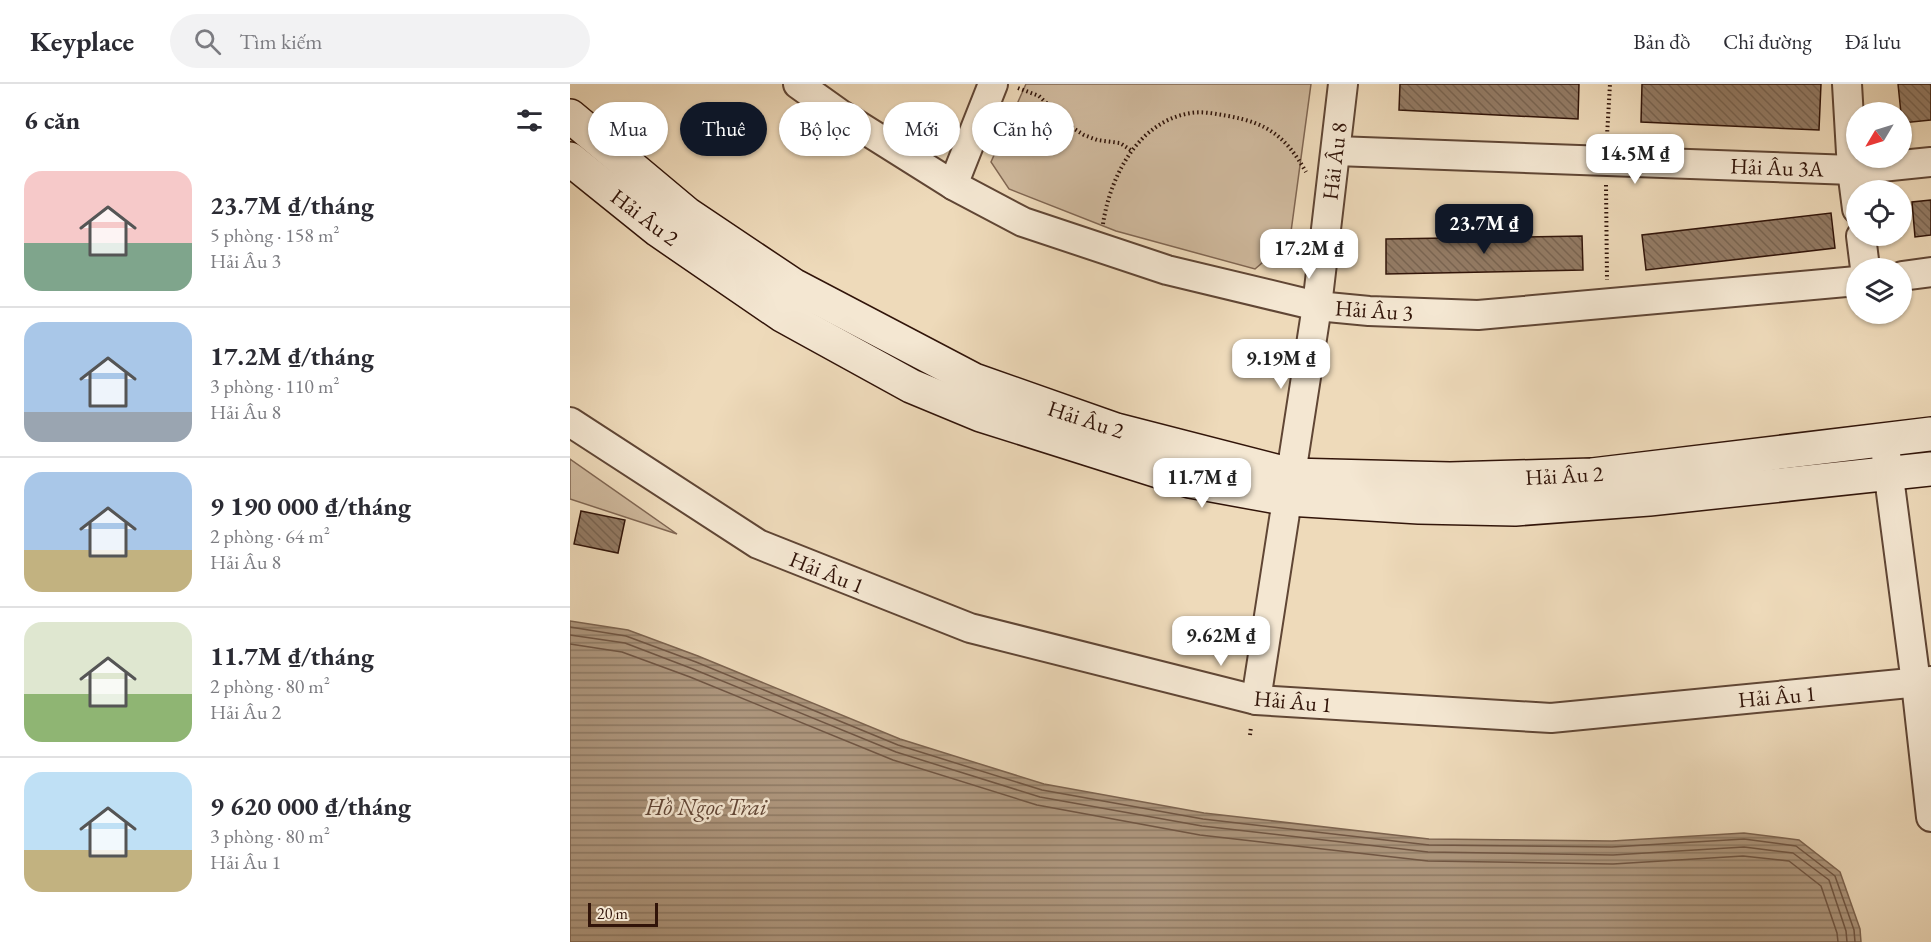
<!DOCTYPE html>
<html lang="vi">
<head>
<meta charset="utf-8">
<style>
  body { margin:0; font-family:"EB Garamond",serif; background:#f2f2f3; color:#2b2b33; height:100vh; display:flex; flex-direction:column; font-size:22px; white-space:nowrap }
  * { box-sizing:border-box; margin:0 }
  p { font-size:20px; color:#7c7c81 }
  .icon { flex:none; width:33px; height:33px; fill:none; stroke:currentColor; stroke-width:2; stroke-linecap:round; stroke-linejoin:round }
  .map { position:relative; flex:1; overflow:hidden }
  .side { display:flex; flex-direction:column; background:#fff; width:570px }
  .side>* { flex:none }
  .banner { position:absolute; left:18px; top:18px; width:570px; height:54px; display:flex; gap:12px }
  .needle { width:39px; rotate:232deg }
  .tools { position:absolute; left:1276px; top:18px; display:grid; gap:12px }
  .tools a { display:grid; place-items:center; width:66px; height:66px; border-radius:50%; background:#fff; box-shadow:0 2px 4px #0004; font-size:30px }
  .scale { position:absolute; left:18px; bottom:15px; width:70px; box-sizing:border-box; padding-left:6px; border:3px solid #311409; border-top:0; font-size:16px; line-height:21px; white-space:nowrap; color:#311409; -webkit-text-stroke:4px #f4e7d2; paint-order:stroke }
  .price { position:absolute; translate:-50% -51px; padding:0 14px; border-radius:12px; background:#fff; color:#222; font-size:20px; line-height:39px; filter:drop-shadow(0 2px 3px #0008) }
  .price::after { content:''; position:absolute; left:50%; top:36px; width:18px; height:14px; margin-left:-9px; background:inherit; clip-path:polygon(0 0,100% 0,50% 100%) }
  .price.on { background:#111827; color:#fff }
  ul { padding:0; list-style:none }
  li { display:flex; align-items:center; gap:18px; height:150px; padding:0 24px }
  li+li { border-top:2px solid #e1e1e2 }
  li span { display:grid; place-items:center; flex:none; width:168px; height:120px; border-radius:18px; color:#555 }
  li>.icon { margin-inline-start:auto }
  span .icon { width:72px; height:72px; fill:#fffc; stroke-width:1 }
  li b { font-size:26px }
  h2 { display:flex; justify-content:space-between; align-items:center; height:72px; padding:0 24px; font-size:26px }
  .tag { padding:0 21px; border-radius:27px; background:#fff; box-shadow:0 2px 4px #0004; font-size:21px; line-height:54px }
  .tag.on { background:#111827; color:#fff }
  header { display:flex; align-items:center; gap:36px; box-sizing:border-box; height:84px; padding:0 30px; background:#fff; border-bottom:2px solid #e1e1e2 }
  header strong { font-size:28px }
  nav { display:flex; gap:33px; margin-inline-start:auto; font-size:21px }
  .search { width:420px; height:54px; background:#f2f2f3; display:flex; align-items:center; gap:15px; box-sizing:border-box; padding:0 21px; border-radius:33px; color:#7c7c81; font-size:22px }
  main { display:flex; flex:1; min-height:0 }
  .map>svg:first-child { display:block }
  .park { fill:#ceb89c; stroke:#806652; stroke-width:1.5 }
  .water { fill:url(#water-rules); stroke:#7c634f; stroke-width:1.5 }
  .lines { fill:none; stroke-linecap:round; stroke-linejoin:round }
  .shore { stroke:#705644; stroke-width:1.5 }
  .building { fill:url(#building-back-hatch); stroke:#311409; stroke-width:1.5 }
  .street-casing { stroke:#604635; stroke-width:32 }
  .secondary-casing { stroke:#311409; stroke-width:36 }
  .path { stroke:#311409; stroke-width:4; stroke-dasharray:1.5 3; stroke-linecap:butt }
  .street { stroke:#f4e7d2; stroke-width:28 }
  .secondary { stroke:#f4e7d2; stroke-width:33 }
  .labels { text-anchor:middle; stroke-width:5; stroke-linejoin:round; paint-order:stroke }
  .street-label { font-size:22px; fill:#311409; stroke:#f4e7d2 }
  .water-label { font-size:24px; font-style:italic; fill:#634838; stroke:#f4e7d2 }
</style>
</head>
<body>
<header>
<strong>Keyplace</strong>
<div class="search"><svg class="icon" aria-label="search" viewBox="0 0 24 24"><circle cx="10" cy="10" r="6"/><path d="M15 15l6 6"/></svg>Tìm kiếm</div>
<nav><a>Bản đồ</a><a>Chỉ đường</a><a>Đã lưu</a></nav>
</header>
<main>
<section class="side">
<h2>6 căn<svg class="icon" aria-label="filters" viewBox="0 0 24 24"><path d="M4 7h16M4 17h16"/><circle cx="9" cy="7" r="2"/><circle cx="15" cy="17" r="2"/></svg></h2>
<ul>
<li><span style="background:linear-gradient(#f6c9c9 60%,#7fa58c 0)"><svg class="icon" aria-label="home" viewBox="0 0 24 24"><path d="M3 11l9-7 9 7M6 9v11h12V9"/></svg></span><div><b>23.7M ₫/tháng</b><p>5 phòng · 158 m²</p><p>Hải Âu 3</p></div></li>
<li><span style="background:linear-gradient(#a9c7e8 75%,#9aa5b1 0)"><svg class="icon" aria-label="home" viewBox="0 0 24 24"><path d="M3 11l9-7 9 7M6 9v11h12V9"/></svg></span><div><b>17.2M ₫/tháng</b><p>3 phòng · 110 m²</p><p>Hải Âu 8</p></div></li>
<li><span style="background:linear-gradient(#a9c7e8 65%,#c2b280 0)"><svg class="icon" aria-label="home" viewBox="0 0 24 24"><path d="M3 11l9-7 9 7M6 9v11h12V9"/></svg></span><div><b>9 190 000 ₫/tháng</b><p>2 phòng · 64 m²</p><p>Hải Âu 8</p></div></li>
<li><span style="background:linear-gradient(#dfe7d0 60%,#8fb573 0)"><svg class="icon" aria-label="home" viewBox="0 0 24 24"><path d="M3 11l9-7 9 7M6 9v11h12V9"/></svg></span><div><b>11.7M ₫/tháng</b><p>2 phòng · 80 m²</p><p>Hải Âu 2</p></div></li>
<li><span style="background:linear-gradient(#bfe0f5 65%,#c2b280 0)"><svg class="icon" aria-label="home" viewBox="0 0 24 24"><path d="M3 11l9-7 9 7M6 9v11h12V9"/></svg></span><div><b>9 620 000 ₫/tháng</b><p>3 phòng · 80 m²</p><p>Hải Âu 1</p></div></li>
</ul>
</section>
<div class="map">
<svg width="1361" height="858" viewBox="0 0 1361 858">
  <defs>
    <pattern id="water-rules" width="6" height="5" patternUnits="userSpaceOnUse" patternTransform="scale(1.5)"><rect width="6" height="5" fill="#ae977e"/><path d="M0 2.5h6" fill="none" stroke="#8e7a65"/></pattern>
    <pattern id="building-back-hatch" width="6" height="6" patternUnits="userSpaceOnUse" patternTransform="scale(1.5)"><rect width="6" height="6" fill="#937b65"/><path d="M-1 5l2 2M0 0l6 6M5-1l2 2" fill="none" stroke="#796451"/></pattern>
  </defs>
  <rect width="100%" height="100%" fill="#eedaba"/>
  <filter id="stains"><feTurbulence type="fractalNoise" baseFrequency=".00333" numOctaves="4"/><feColorMatrix values="0 0 0 0 .2 0 0 0 0 .09 0 0 0 0 .02 0 0 0 .5 -.17"/></filter>
  <radialGradient id="worn" r=".72"><stop offset=".6" stop-color="#630" stop-opacity="0"/><stop offset="1" stop-color="#630" stop-opacity=".3"/></radialGradient>
  <!-- park -->
  <g class="park">
    <path d="M456,0H741L720,155L685,185L546,147L439,105L421,78Z"/>
    <path d="M0,375L107,450L0,415Z"/>
  </g>
  <!-- water -->
  <path class="water" d="M0,537L58,546L128,572L330,655L474,700L634,729L859,755L1042,757L1174,749L1229,756L1270,788L1290,845L1291,858H0Z"/>
  <g class="lines">
    <!-- shore -->
    <g class="shore">
      <path d="M0,543L56,552L126,578L328,661L472,706L633,735L859,761L1042,763L1174,755L1226,762L1265,792L1284,846L1285,858"/>
      <path d="M0,551L55,559L123,585L326,668L470,713L632,742L858,768L1043,771L1174,763L1223,769L1259,796L1276,847L1277,858"/>
      <path d="M0,560L52,568L120,593L323,676L467,721L630,751L858,777L1043,780L1173,772L1219,777L1251,802L1267,849L1268,858"/>
    </g>
  </g>
  <!-- building -->
  <g class="building">
    <path d="M830,0H1009L1008,35L829,26Z"/>
    <path d="M1072,0H1251L1249,46L1071,38Z"/>
    <path d="M1328,0H1361V36L1332,39Z"/>
    <path d="M1361,116V151L1345,153L1342,118Z"/>
    <path d="M1261,129L1265,164L1076,186L1072,151Z"/>
    <path d="M1012,152L1013,186L816,190V155Z"/>
    <path d="M11,427L55,436L48,469L4,460Z"/>
  </g>
  <g class="lines">
    <defs>
      <g id="street">
        <path d="M228,0L270,30L383,101L453,138L597,186L747,222L799,227L908,231L1287,197"/>
        <path d="M1277,0L1282,86L1287,125"/>
        <path d="M766,67L1282,86L1361,78"/>
        <path d="M383,101L423,0"/>
        <path d="M1291,152L1295,184"/>
        <path d="M1332,192L1361,188"/>
        <path d="M0,338L188,460L400,544L686,616L981,634L1361,597"/>
        <path d="M1314,355L1346,599L1361,733"/>
        <path d="M686,616L747,222L773,0"/>
      </g>
      <g id="secondary">
        <path d="M0,32L117,130L223,201L404,296L546,346L721,391L880,395L1022,391L1361,350"/>
        <path d="M0,75L88,146L212,231L341,302L411,331L620,397L718,415L849,423L945,425L1079,415L1361,385"/>
      </g>
    </defs>
    <!-- street casing -->
    <use href="#street" class="street-casing"/>
    <!-- secondary casing -->
    <use href="#secondary" class="secondary-casing"/>
    <!-- path -->
    <g class="path">
      <path d="M448,4L469,12L503,44L514,51L527,56L550,59L562,67"/>
      <path d="M1037,52L1040,0"/>
      <path d="M1036,101L1037,196"/>
      <path d="M533,140C540,93 568,37 621,29C633,27 646,30 658,32C698,39 716,53 736,88"/>
      <path d="M680,651L681,643"/>
    </g>
    <!-- street -->
    <use href="#street" class="street"/>
    <!-- secondary -->
    <use href="#secondary" class="secondary"/>
  </g>
  <g class="labels">
    <!-- street labels -->
    <g class="street-label">
      <text transform="translate(764 77) rotate(-83)" y="8">Hải Âu 8</text>
      <text transform="translate(1207 83) rotate(2)" y="8">Hải Âu 3A</text>
      <text transform="translate(75 133) rotate(37)" y="8">Hải Âu 2</text>
      <text transform="translate(804 226) rotate(4)" y="8">Hải Âu 3</text>
      <text transform="translate(516 335) rotate(18)" y="8">Hải Âu 2</text>
      <text transform="translate(994 391) rotate(-3)" y="8">Hải Âu 2</text>
      <text transform="translate(257 488) rotate(22)" y="8">Hải Âu 1</text>
      <text transform="translate(1207 612) rotate(-5)" y="8">Hải Âu 1</text>
      <text transform="translate(723 617) rotate(5)" y="8">Hải Âu 1</text>
    </g>
    <!-- water labels -->
    <g class="water-label">
      <text x="136" y="731">Hồ Ngọc Trai</text>
    </g>
  </g>
  <rect width="100%" height="100%" filter="url(#stains)"/>
  <rect width="100%" height="100%" fill="url(#worn)"/>
</svg>
<div class="tools">
<a><svg class="needle" viewBox="-14 -14 28 28"><path d="M0-13l5 13h-10z" fill="#e53935"/><path d="M0 13l5-13h-10z" fill="#7c7c81"/></svg></a>
<a><svg class="icon" aria-label="locate" viewBox="0 0 24 24"><circle cx="12" cy="12" r="6"/><path d="M12 2v4M12 18v4M2 12h4M18 12h4"/></svg></a>
<a><svg class="icon" aria-label="layers" viewBox="0 0 24 24"><path d="M12 4l9 5-9 5-9-5zM3 14l9 5 9-5"/></svg></a>
</div>
<div class="scale">20 m</div>
<b class="price" style="left:1065px;top:101px">14.5M ₫</b>
<b class="price on" style="left:914px;top:171px">23.7M ₫</b>
<b class="price" style="left:739px;top:196px">17.2M ₫</b>
<b class="price" style="left:711px;top:306px">9.19M ₫</b>
<b class="price" style="left:632px;top:425px">11.7M ₫</b>
<b class="price" style="left:651px;top:583px">9.62M ₫</b>
<div class="banner">
<a class="tag">Mua</a>
<a class="tag on">Thuê</a>
<a class="tag">Bộ lọc</a>
<a class="tag">Mới</a>
<a class="tag">Căn hộ</a>
</div>
</div>
</main>
</body>
</html>
